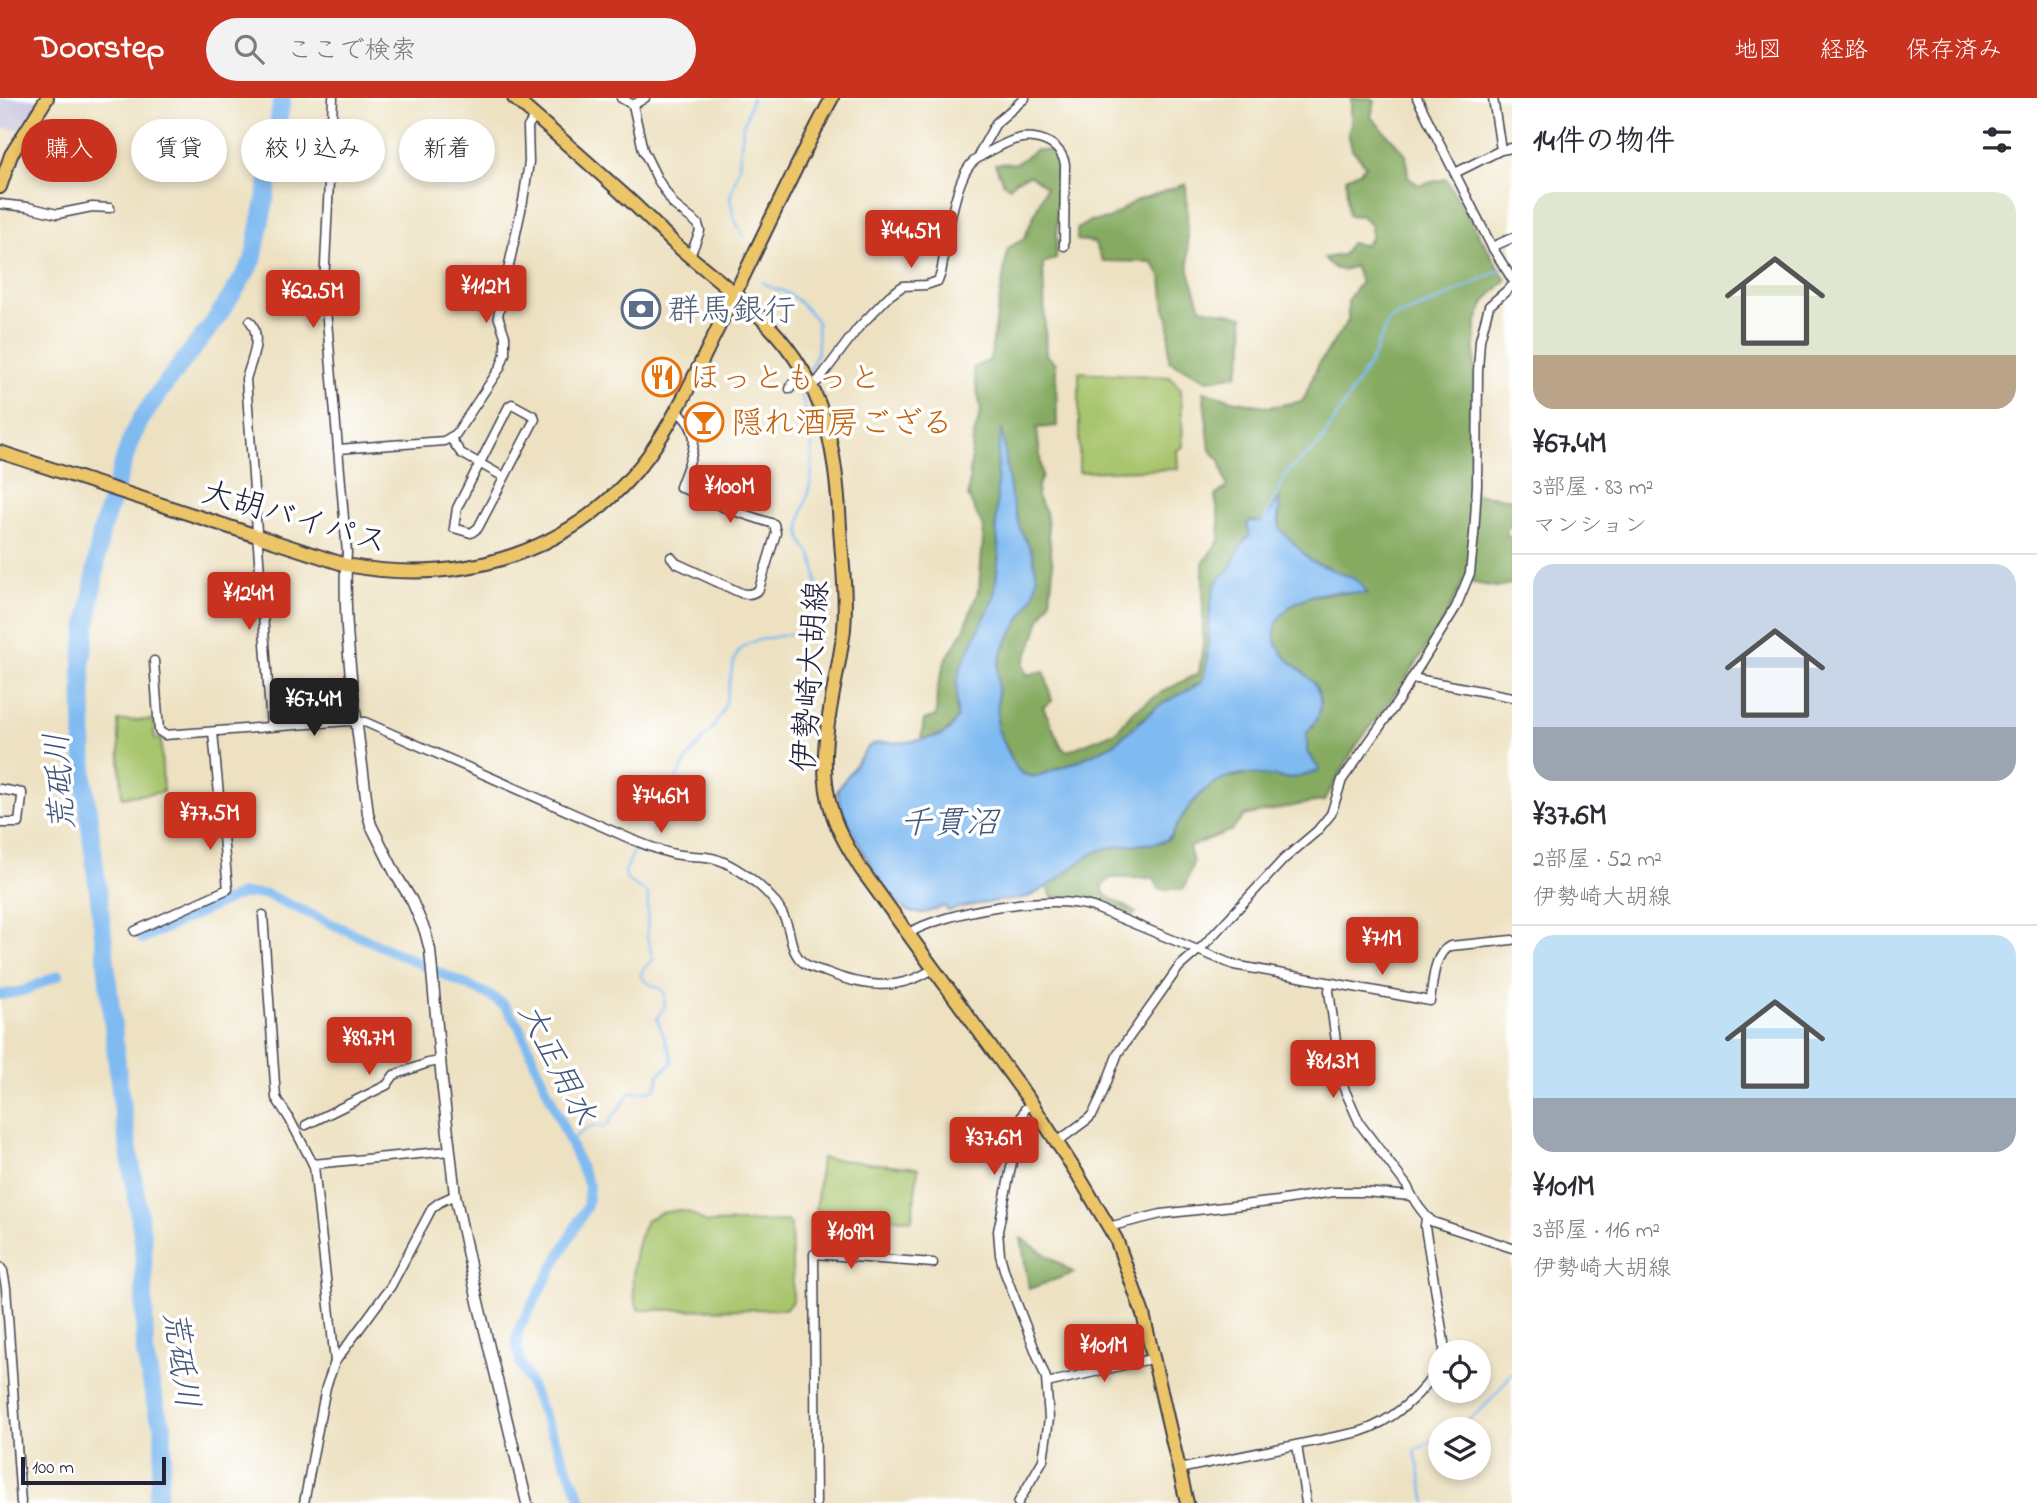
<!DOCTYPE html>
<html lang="ja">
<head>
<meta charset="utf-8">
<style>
  body { margin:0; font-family:"Indie Flower","Klee One",sans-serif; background:#f2f2f3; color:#2b2b33; height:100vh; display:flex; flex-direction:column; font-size:26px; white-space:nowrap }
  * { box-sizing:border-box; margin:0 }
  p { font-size:23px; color:#7c7c81 }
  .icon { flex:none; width:38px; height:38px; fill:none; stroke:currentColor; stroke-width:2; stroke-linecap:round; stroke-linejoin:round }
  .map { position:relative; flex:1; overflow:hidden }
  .sheet { display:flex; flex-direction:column; background:#fff; width:525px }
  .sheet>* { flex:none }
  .hud { position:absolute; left:21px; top:21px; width:665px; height:63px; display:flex; gap:14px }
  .buttons { position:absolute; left:1428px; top:1242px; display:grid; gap:14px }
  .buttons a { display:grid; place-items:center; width:63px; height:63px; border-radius:50%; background:#fff; box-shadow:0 4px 10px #0003; font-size:35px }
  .scale { position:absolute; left:21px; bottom:18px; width:145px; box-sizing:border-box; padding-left:7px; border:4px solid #22223b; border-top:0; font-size:19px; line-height:24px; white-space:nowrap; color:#22223b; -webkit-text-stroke:5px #fff; paint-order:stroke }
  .price { position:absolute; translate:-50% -60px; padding:0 16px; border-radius:7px; background:#c8321e; color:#fff; font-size:23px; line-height:46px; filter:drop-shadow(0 2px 4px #0008) }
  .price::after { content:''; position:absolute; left:50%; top:42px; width:21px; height:16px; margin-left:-10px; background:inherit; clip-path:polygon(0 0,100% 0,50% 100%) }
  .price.selected { background:#222; color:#fff }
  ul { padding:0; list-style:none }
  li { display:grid; align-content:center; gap:14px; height:371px; padding:0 21px }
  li+li { border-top:2px solid #e1e1e2 }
  li span { display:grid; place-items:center; height:217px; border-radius:21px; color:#555 }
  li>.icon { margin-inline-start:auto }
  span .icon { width:126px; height:126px; fill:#fffc; stroke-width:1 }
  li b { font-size:30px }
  h2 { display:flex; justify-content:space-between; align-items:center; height:84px; padding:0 21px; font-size:30px }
  .tag { padding:0 24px; border-radius:32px; background:#fff; box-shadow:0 4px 10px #0003; font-size:24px; line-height:63px }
  .tag.selected { background:#c8321e; color:#fff }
  header { display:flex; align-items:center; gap:42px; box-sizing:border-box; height:98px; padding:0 35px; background:#c8321e; color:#fff }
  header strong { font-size:33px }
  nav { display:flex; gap:38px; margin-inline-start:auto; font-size:24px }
  .search { width:490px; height:63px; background:#f2f2f3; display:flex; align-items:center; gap:18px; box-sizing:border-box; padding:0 24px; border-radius:38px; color:#7c7c81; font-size:26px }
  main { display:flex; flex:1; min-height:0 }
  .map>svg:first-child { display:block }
  .industrial { fill:#c2c1dc }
  .green { fill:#a7c56c; stroke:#647454; stroke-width:2 }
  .forest { fill:#85aa60; stroke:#54664e; stroke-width:2 }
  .water { fill:#7fbaf1; stroke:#506e96; stroke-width:2 }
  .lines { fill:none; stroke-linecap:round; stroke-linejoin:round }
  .stream { stroke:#7fbaf1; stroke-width:2.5 }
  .canal { stroke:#7fbaf1; stroke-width:10 }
  .river { stroke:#7fbaf1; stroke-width:18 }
  .minor-casing { stroke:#403f4f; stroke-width:11 }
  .tertiary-casing { stroke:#403f4f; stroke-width:13 }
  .primary-casing { stroke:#403f4f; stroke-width:16 }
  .minor { stroke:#fff; stroke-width:8 }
  .tertiary { stroke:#fff; stroke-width:10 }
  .primary { stroke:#ecc569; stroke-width:12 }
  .labels { text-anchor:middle; stroke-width:7; stroke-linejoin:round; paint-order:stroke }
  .service-label { font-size:32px; fill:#4e5e75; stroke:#fff; text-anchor:start }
  .food-label { font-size:32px; fill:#c56008; stroke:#fff; text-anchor:start }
  .street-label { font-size:32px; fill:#22223b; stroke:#fff }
  .water-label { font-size:33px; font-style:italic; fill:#43577b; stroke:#fff }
</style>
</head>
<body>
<header>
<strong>Doorstep</strong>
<div class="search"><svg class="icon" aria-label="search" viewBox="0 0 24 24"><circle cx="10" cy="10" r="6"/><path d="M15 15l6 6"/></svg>ここで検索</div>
<nav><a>地図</a><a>経路</a><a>保存済み</a></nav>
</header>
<main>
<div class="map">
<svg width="1512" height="1405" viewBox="0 0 1512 1405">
  <rect width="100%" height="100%" fill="#fff"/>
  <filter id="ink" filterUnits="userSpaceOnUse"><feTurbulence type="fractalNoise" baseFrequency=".0143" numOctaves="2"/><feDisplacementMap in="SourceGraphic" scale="14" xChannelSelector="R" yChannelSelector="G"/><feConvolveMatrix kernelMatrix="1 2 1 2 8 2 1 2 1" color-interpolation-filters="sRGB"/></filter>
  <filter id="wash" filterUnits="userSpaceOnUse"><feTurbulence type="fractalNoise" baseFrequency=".00686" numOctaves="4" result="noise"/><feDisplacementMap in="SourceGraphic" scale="28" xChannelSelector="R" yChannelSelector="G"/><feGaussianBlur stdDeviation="1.57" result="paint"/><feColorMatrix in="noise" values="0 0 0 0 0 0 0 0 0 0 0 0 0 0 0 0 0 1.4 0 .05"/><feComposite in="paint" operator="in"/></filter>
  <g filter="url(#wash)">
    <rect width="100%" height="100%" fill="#ede1c1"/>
    <!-- industrial -->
    <path class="industrial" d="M0,0H36L35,9L20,31L0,30Z"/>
    <!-- green -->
    <g class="green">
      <path d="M1079,274L1170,279L1181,291L1183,349L1177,352L1178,371L1079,374Z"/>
      <path d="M153,622L155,641H161L163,694L122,699L118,623Z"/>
      <path d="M821,1060L918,1070L912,1122L816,1112Z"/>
      <path d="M679,1112L690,1115L707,1125L788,1123L791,1127L793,1203L785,1211L639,1212C626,1190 636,1143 646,1122L660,1115Z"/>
    </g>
    <!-- forest -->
    <g class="forest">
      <path d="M1351,0H1371L1375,3L1371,19L1406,56L1408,79L1419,87L1446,81L1506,182L1486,202L1476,225L1471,348L1474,396L1512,401V429H1507V438L1512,440V486L1496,489L1463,483L1445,521L1409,576L1356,648L1324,703L1308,705L1244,718L1232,732L1189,749L1193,765L1184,791H1159L1154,780H1111L1102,788L1105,797L1136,815L1132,818L1083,802L1052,799L1047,789L1085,759L1103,751L1124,746L1161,745L1170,740L1180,722L1196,700L1208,689L1224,680L1258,675L1283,680L1319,671L1307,654V634L1313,628L1315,586C1303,575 1288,567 1280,553C1274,543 1273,532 1279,522C1297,491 1336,495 1367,495L1353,480L1311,463L1280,431L1279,401L1263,424L1250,423L1247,427L1250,437C1240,447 1237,458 1230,470C1226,477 1219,479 1216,486C1204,516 1214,552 1201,585L1157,609L1114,646L1078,663L1036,679L1023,676L1016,670L997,630L998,568L1003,551L1025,513L1033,456L1020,431L1011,399L1002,334L998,356L996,428L999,456L994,500L961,569L956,610L957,620C945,639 941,637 921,641L924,622L936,618L937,591L945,563L964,532L979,490L984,431L968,398L973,341L981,313L973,270L990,262L1008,150L1024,141L1046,89L1030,77L1016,82L1010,89L1003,85L995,66L1017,65L1036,52L1053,53L1059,68L1056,161L1043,165L1046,257L1056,265L1057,328L1037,330L1042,378L1038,388L1037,399L1046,414L1053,470L1050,503L1040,521L1033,544L1023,566L1027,577L1044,573L1052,603L1043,609L1062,650L1068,653L1117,633L1132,614L1162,594L1199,575L1203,548V465L1220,441L1219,421L1215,398L1227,389L1220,362L1210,352L1203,293L1233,302L1269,309L1303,303L1318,267L1348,223V201L1361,184L1354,168C1339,175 1334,172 1324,160L1343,157L1350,145L1365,147L1371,140V128L1362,118L1348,117L1346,80L1359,74L1366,67L1352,51L1348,35L1351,25Z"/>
      <path d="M1186,86L1189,173L1201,210L1243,218L1244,250L1237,277L1208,282L1169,263V220L1165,213L1162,180L1152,164L1103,163L1094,144L1077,142V131L1090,123L1109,121L1135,103Z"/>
      <path d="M1021,1140L1074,1175L1029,1191Z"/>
    </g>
    <!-- water -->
    <path class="water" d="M1002,331L1011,399L1020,431L1033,456L1037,480L1034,497L1003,551L998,568L997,630L1016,670L1023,676L1036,679L1078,663L1114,646L1157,609L1201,585C1214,552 1204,516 1216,486C1219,479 1226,477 1230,470C1237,457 1239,447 1250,437L1247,427L1250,423L1263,424L1280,400L1278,419L1280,431L1311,463L1353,480L1362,487L1367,496C1351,494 1334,493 1318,496C1293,500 1263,525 1280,552C1290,569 1314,576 1319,596C1323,612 1318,622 1307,634V654L1320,672C1308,677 1296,681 1283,680C1263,677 1245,673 1225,680C1205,688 1189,706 1179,724C1175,730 1173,737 1167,741C1157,749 1121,745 1104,751C1077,760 1059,785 1032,797C1024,801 1015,801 1006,802C986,805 967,807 948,813L945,808C933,812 920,819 908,813C887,803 839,715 837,692L869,648L878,645L908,644L940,638L949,633L957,620V584L961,569L994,500L999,456L996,428L998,356Z"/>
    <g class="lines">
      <!-- stream -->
      <g class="stream">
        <path d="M744,139L734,120L730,100L739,68L743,29L752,0"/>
        <path d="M763,184C769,191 775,190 783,193C797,199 808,212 817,224L818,253L809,273"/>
        <path d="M1263,425L1286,375L1320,346L1372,261L1389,221L1435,204L1512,166"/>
        <path d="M652,733C663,709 673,684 687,662C699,644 716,630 724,610C730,593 730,560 742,550C760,534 803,544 813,520C819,506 818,470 811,457C808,451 802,446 801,439C798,422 805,408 809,392C816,361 811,322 799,292L801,288"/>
        <path d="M569,1045C580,1035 588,1025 603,1029L608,1026L630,995C643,990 660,1000 658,977L672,965L671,957L657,921L665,907L664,893C655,886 648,889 641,878L642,873L653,861L647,839L648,796L627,782L625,774L636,748"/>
        <path d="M1450,1332L1474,1318L1492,1301L1512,1275"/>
        <path d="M1426,1405L1415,1353L1440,1338"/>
      </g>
      <!-- canal -->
      <g class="canal">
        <path d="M142,841L241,796H266L489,897L504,907L519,928L589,1088L587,1108L520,1229L517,1238V1246L520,1264L583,1405"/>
        <path d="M0,897L23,893L59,877"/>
      </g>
      <!-- river -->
      <path class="river" d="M156,1405L163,1356V1328L157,1314L145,1256L143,1142L121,1002L99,800L84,682L82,562L101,434L130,344L140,323L160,293L214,224L239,186L253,162L271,72L282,0"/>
    </g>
  </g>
  <g filter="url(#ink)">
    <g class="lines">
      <defs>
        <g id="minor">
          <path d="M333,0L324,188L347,455L346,467"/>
          <path d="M621,0L633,7L643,52L658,82L674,107L698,126L700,133L690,158"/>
          <path d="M1417,0L1492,149L1512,181"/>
          <path d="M1493,0L1501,52"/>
          <path d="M633,7L645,0"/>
          <path d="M980,58V54L996,25L1025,0"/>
          <path d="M1455,75L1501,52L1512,50"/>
          <path d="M0,106L28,109L57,116L92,109L110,110"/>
          <path d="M1492,149L1512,140"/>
          <path d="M250,223C263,239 251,264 246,281L271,628"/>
          <path d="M811,287L818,283L858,230L889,198L903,188L926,187L938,183L941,175C946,149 954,84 971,66C978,58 989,54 998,49C1010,43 1020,38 1034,40C1049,42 1062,51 1065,66L1064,148"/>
          <path d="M790,291L792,286L804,275"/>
          <path d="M512,306L534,318L535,321L478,430L471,435L454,430L457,410L509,308Z"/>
          <path d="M451,341L461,355L504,379"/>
          <path d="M338,351L444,343L456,336L500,270L505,256V238L498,218L523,103L529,64L528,29L535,18"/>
          <path d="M671,459L676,465L741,495C748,497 754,496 759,491L776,435L774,426L725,410L680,389C690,359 707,337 677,313"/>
          <path d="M154,563L159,633L165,637L348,623L365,624L633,742C646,747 660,753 674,756C700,761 709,754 735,770C755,782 778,801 786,824C791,835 790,849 798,859C804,868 816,871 826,874C863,889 898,894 933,871"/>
          <path d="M1412,580L1512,599"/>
          <path d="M0,691L22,695V699L19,725H0"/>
          <path d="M263,817L276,1000L289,1020L314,1068L335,1264"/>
          <path d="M135,833L228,791L213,634"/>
          <path d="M907,836C945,813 1050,795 1093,809L1234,867L1430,903C1433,886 1433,856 1450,848L1512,842"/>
          <path d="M1330,885L1329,893L1342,986L1360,1026L1407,1088C1413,1101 1421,1115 1433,1124L1512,1150"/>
          <path d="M306,1027L387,987L394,977L428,965L440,963"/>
          <path d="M1057,1044L1088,1021L1093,1016L1101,999L1118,955L1179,869L1204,847L1284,761L1317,733L1331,716L1342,682L1396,606L1456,509L1470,475L1474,437L1477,387L1478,273L1480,242L1489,208L1512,188"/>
          <path d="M313,1066L450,1053"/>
          <path d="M1426,1119L1425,1129L1444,1244V1255"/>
          <path d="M1108,1129L1161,1116L1278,1103L1333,1094H1364L1411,1098"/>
          <path d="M0,1169L3,1173L6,1190L21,1405"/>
          <path d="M1047,1285L1155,1260"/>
          <path d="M1297,1347L1306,1405"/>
          <path d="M1179,1371L1359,1334C1390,1325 1425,1295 1440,1266"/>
          <path d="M304,1405L326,1289L335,1264L391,1188L432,1110L440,1104L455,1097"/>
          <path d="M816,1405L814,1156L933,1165"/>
          <path d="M1018,1405L1043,1362L1049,1321L1046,1280L1005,1175L1000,1157L998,1133L1021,1020L1025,1011L1032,1006"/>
        </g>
        <path id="tertiary" d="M346,467C343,549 359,635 368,716L371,727L396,777L412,803L425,833L430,852L442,983L455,1097L478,1204L527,1405"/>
        <g id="primary">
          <path d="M514,0C551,32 589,65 625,98C643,114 658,130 675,146C706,173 739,196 767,226C826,287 836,349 840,430C842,463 847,498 844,531C837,591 813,654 832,714C838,734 850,753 861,771L1032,1006L1078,1077L1116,1141L1143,1216L1187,1405"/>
          <path d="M0,89L11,57L47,0"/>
          <path d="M0,354L346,467C462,489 576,455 648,358C677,318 697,272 719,228C757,152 792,74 832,0"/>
        </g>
      </defs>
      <!-- minor casing -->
      <use href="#minor" class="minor-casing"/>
      <!-- tertiary casing -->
      <use href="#tertiary" class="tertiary-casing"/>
      <!-- primary casing -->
      <use href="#primary" class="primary-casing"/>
      <!-- minor -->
      <use href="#minor" class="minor"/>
      <!-- tertiary -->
      <use href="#tertiary" class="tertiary"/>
      <!-- primary -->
      <use href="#primary" class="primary"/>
    </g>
  </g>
  <!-- icons -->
  <defs>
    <symbol id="bank-ring" viewBox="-11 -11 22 22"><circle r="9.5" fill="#fff" stroke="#5c6f8a" stroke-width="1.5"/><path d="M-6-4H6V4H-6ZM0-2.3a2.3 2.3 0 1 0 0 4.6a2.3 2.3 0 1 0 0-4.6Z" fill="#5c6f8a"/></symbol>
    <symbol id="restaurant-ring" viewBox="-11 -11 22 22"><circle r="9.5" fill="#fff" stroke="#e8710a" stroke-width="1.5"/><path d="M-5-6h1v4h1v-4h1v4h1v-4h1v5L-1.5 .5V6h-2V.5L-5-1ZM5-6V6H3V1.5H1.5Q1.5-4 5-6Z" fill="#e8710a"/></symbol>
    <symbol id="bar-ring" viewBox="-11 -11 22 22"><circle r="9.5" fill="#fff" stroke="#e8710a" stroke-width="1.5"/><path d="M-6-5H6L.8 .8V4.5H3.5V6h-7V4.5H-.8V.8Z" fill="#e8710a"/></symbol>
  </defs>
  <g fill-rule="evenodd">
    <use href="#bank-ring" x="619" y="189" width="44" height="44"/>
    <use href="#restaurant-ring" x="640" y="257" width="44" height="44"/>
    <use href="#bar-ring" x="682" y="302" width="44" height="44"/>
  </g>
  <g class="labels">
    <!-- service labels -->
    <g class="service-label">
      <text x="668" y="222">群馬銀行</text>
    </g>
    <!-- food labels -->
    <g class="food-label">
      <text x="689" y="290">ほっともっと</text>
      <text x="731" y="335">隠れ酒房ござる</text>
    </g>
    <!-- street labels -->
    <g class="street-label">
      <text transform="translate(295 418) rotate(16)" y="11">大胡バイパス</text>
      <text transform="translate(809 578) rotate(-86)" y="11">伊勢崎大胡線</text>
    </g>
    <!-- water labels -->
    <g class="water-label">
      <text transform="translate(58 684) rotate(-94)" y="12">荒砥川</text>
      <text x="949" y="735">千貫沼</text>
      <text transform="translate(559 965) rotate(63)" y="12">大正用水</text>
      <text transform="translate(183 1261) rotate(82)" y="12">荒砥川</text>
    </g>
  </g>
</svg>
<div class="buttons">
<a><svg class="icon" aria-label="locate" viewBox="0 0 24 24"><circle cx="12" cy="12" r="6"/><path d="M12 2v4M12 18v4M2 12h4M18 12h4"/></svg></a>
<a><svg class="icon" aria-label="layers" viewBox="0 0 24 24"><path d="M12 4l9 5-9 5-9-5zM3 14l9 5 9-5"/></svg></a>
</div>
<div class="scale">100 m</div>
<b class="price" style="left:911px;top:172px">¥44.5M</b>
<b class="price" style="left:486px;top:227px">¥112M</b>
<b class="price" style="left:313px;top:232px">¥62.5M</b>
<b class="price" style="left:730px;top:427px">¥100M</b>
<b class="price" style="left:249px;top:534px">¥124M</b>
<b class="price selected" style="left:314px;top:640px">¥67.4M</b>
<b class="price" style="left:661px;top:737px">¥74.6M</b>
<b class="price" style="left:210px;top:754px">¥77.5M</b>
<b class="price" style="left:1382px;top:879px">¥71M</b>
<b class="price" style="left:369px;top:979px">¥89.7M</b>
<b class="price" style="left:1333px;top:1002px">¥81.3M</b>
<b class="price" style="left:994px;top:1079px">¥37.6M</b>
<b class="price" style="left:851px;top:1173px">¥109M</b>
<b class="price" style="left:1104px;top:1286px">¥101M</b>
<div class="hud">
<a class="tag selected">購入</a>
<a class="tag">賃貸</a>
<a class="tag">絞り込み</a>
<a class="tag">新着</a>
</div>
</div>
<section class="sheet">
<h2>14件の物件<svg class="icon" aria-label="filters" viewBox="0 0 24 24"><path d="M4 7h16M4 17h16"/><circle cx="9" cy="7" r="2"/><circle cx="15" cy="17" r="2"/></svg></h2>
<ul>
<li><span style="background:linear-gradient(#dfe7d0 75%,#b9a48a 0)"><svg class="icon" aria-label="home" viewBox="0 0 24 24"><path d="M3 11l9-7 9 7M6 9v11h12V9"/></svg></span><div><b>¥67.4M</b><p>3部屋 · 83 m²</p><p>マンション</p></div></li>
<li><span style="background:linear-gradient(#c9d6e8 75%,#9aa5b1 0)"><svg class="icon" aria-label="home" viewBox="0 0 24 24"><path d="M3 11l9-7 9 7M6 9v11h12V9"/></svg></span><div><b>¥37.6M</b><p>2部屋 · 52 m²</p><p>伊勢崎大胡線</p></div></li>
<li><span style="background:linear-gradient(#bfe0f5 75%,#9aa5b1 0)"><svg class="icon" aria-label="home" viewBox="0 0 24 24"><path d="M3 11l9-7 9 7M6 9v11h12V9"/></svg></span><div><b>¥101M</b><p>3部屋 · 116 m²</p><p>伊勢崎大胡線</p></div></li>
</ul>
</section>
</main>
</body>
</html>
